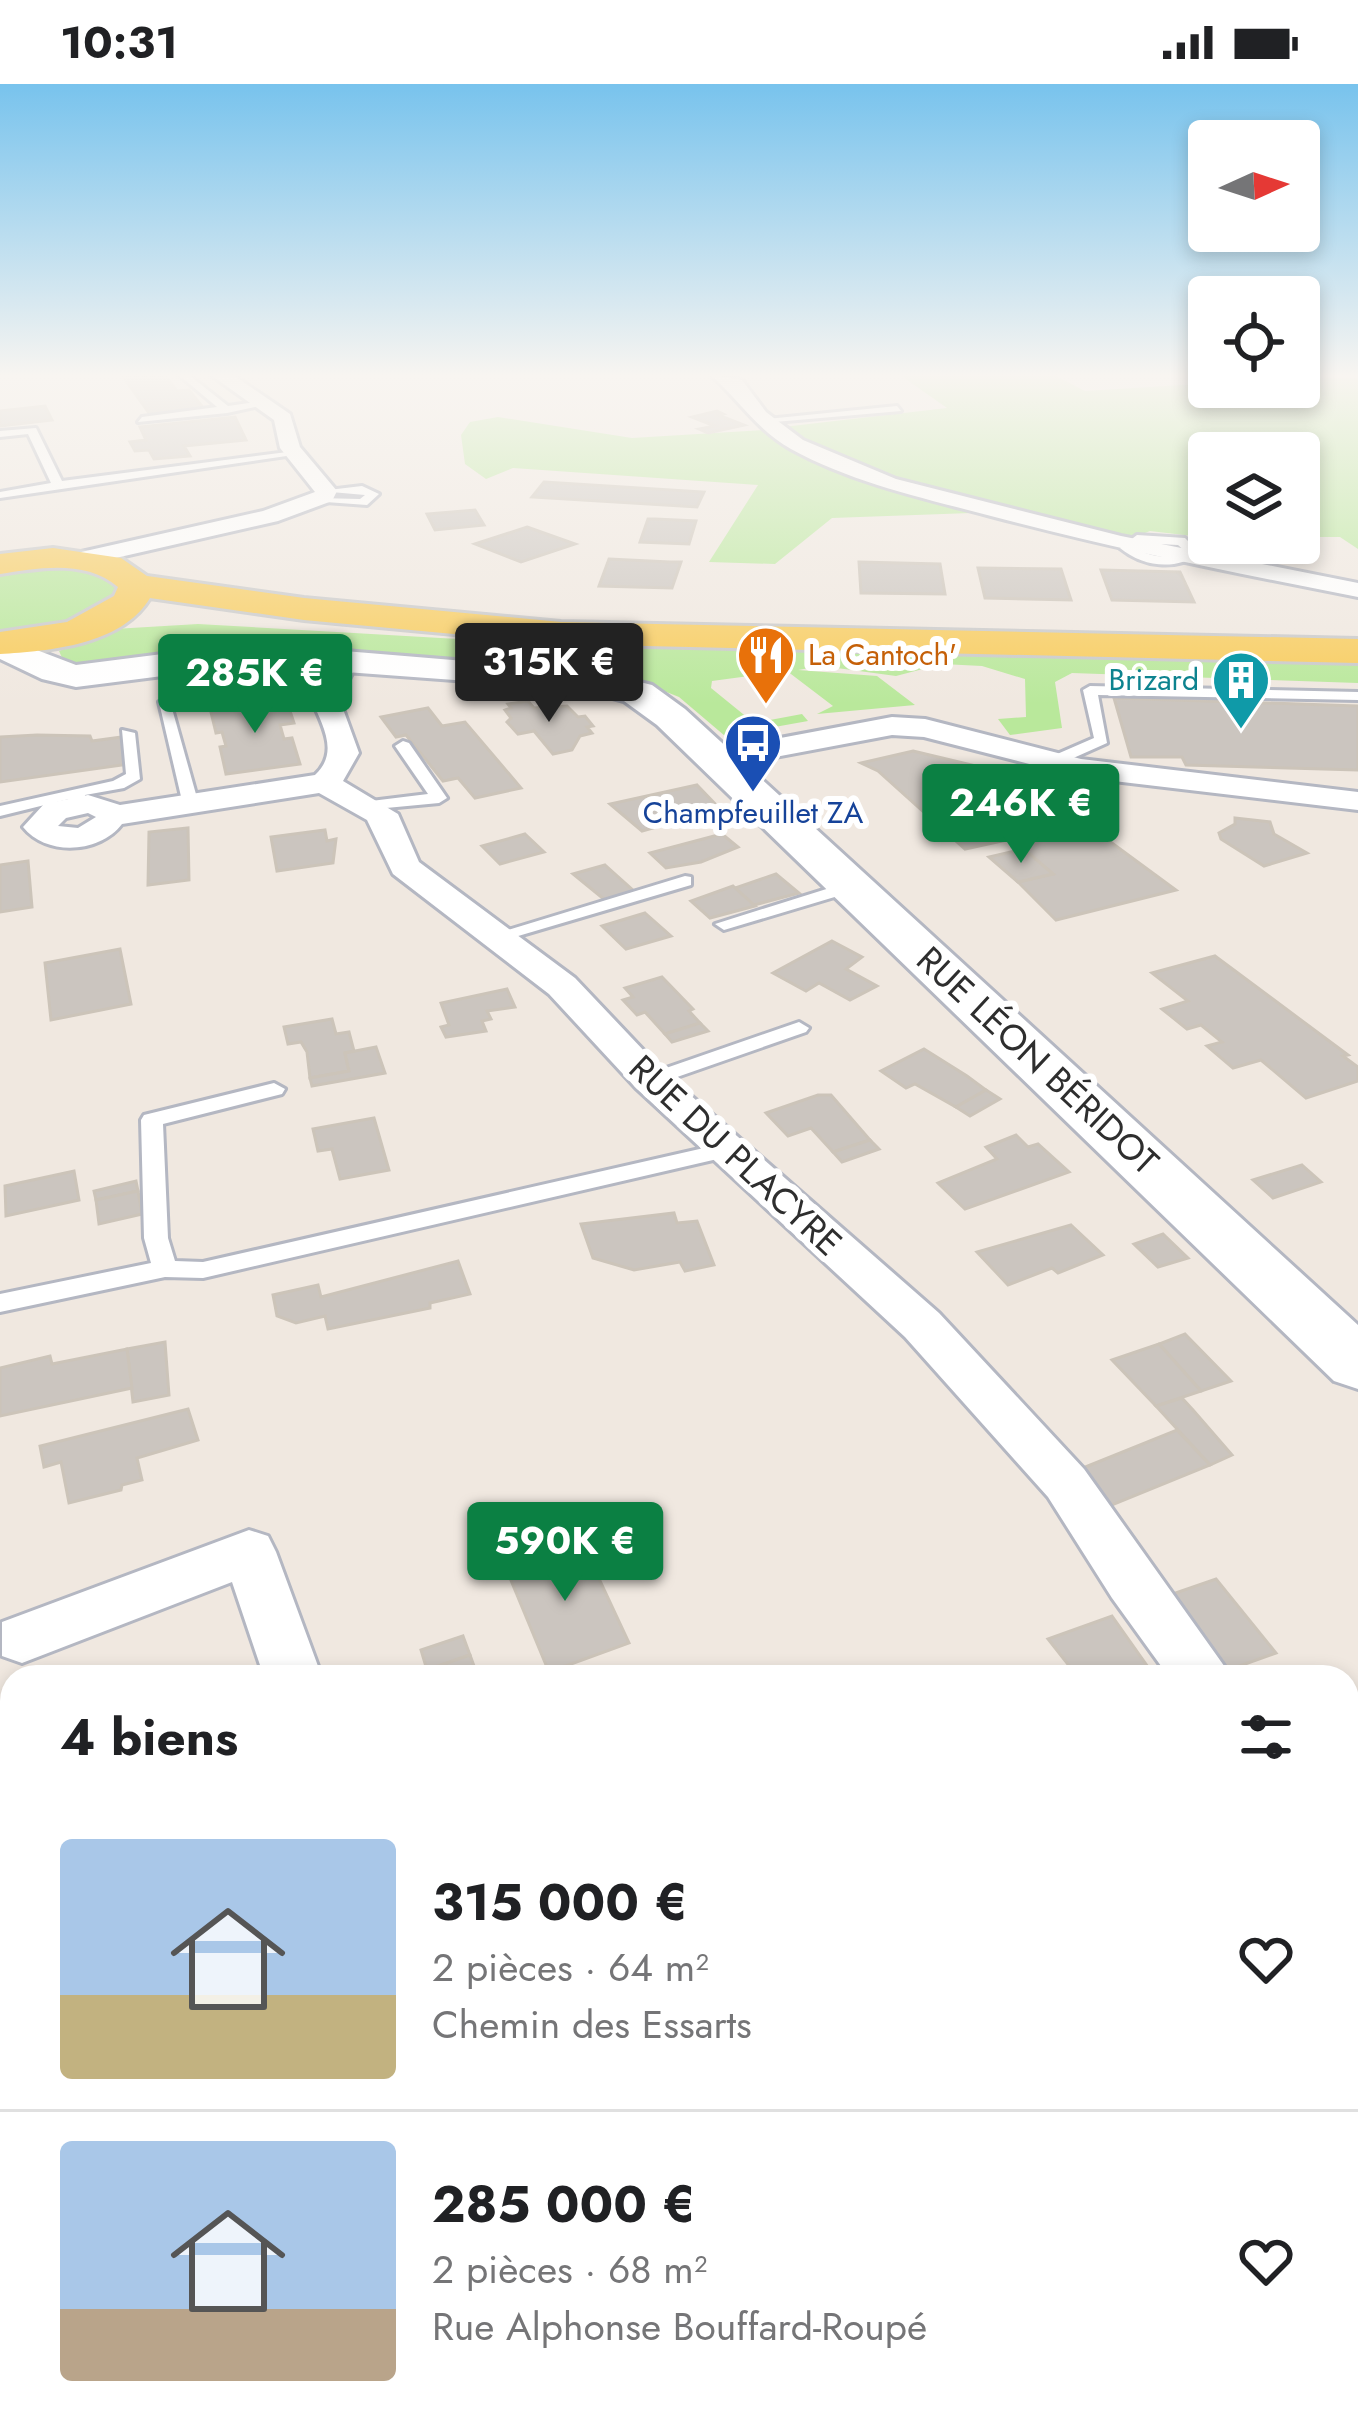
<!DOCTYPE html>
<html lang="fr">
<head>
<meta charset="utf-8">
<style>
  body { margin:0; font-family:Jost,sans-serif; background:#f2f2f2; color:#202124; height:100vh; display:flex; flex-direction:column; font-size:45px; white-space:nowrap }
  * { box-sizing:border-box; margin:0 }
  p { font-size:39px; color:#757577 }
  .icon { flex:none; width:66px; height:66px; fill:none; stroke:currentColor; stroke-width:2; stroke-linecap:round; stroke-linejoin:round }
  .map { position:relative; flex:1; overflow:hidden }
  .sheet { position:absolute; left:0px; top:1581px; width:1359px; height:771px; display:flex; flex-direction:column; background:#fff; border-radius:36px 36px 0 0; box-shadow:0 6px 18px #0003 }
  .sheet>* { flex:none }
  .needle { width:78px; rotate:87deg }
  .tools { position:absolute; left:1188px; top:36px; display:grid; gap:24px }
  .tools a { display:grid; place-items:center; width:132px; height:132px; border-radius:12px; background:#fff; box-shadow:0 6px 18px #0003; font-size:60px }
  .price { position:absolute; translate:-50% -102px; padding:0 27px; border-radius:12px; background:#0b8043; color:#fff; font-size:39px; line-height:78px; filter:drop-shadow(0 3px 6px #0008) }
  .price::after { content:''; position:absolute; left:50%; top:72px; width:36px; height:27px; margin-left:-18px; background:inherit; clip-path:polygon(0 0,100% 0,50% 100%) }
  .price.current { background:#222; color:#fff }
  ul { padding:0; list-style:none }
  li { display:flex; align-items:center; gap:36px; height:300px; padding:0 60px }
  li+li { border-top:3px solid #e0e0e0 }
  li span { display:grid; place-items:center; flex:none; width:336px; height:240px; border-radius:12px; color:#555 }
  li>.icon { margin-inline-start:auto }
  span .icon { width:144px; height:144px; fill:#fffc; stroke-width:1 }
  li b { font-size:51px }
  h2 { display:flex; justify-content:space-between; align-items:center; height:144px; padding:0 60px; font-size:51px }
  .status { display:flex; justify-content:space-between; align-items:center; height:84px; padding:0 60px; background:#fff; direction:ltr }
  .status svg { height:33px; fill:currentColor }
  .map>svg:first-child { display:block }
  .green { fill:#b9e89b }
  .building { fill:#cbc5bf; stroke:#ccc4b9; stroke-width:3 }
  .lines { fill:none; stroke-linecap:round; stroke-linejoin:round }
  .lane-casing { stroke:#b4b7c2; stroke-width:6 }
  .street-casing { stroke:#b4b7c2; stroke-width:6 }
  .secondary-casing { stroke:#b4b7c2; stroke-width:6 }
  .primary-casing { stroke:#c9c9c9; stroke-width:6 }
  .lane { fill:#fff; fill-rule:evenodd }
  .street { fill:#fff; fill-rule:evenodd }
  .secondary { fill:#fff; fill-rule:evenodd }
  .primary { fill:#f8cc5d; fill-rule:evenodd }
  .labels { text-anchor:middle; stroke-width:12; stroke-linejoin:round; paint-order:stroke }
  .far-food-label { font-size:30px; fill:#c56008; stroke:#fff; text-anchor:start }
  .far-culture-label { font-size:30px; fill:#0d838f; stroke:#fff; text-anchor:end }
  .far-transit-label { font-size:30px; fill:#164399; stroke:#fff }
  .street-label { font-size:36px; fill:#2e2e2e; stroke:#fff }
</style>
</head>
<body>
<div class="status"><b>10:31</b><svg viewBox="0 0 49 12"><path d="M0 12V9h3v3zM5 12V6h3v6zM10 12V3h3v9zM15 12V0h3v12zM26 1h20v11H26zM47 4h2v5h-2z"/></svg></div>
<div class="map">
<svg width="1358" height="2350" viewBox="0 0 1358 2350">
  <rect width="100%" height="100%" fill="#f0e8e0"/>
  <!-- green -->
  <g class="green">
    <path d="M900,291H1054L1085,307L1182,301L1299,303V299L1320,293L1358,294V465L1340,453H1299V369H1209V454L1150,447L1120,459L999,428L832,434L775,480L709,478L758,401L513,384L486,395L465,380L461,351L470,338L498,333L632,354L766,346L835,382L916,401L814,363L783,343L947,324Z"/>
    <path d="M0,483L89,484L118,498L120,509L73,541L0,554Z"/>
    <path d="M198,540L563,561L1358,581V599L1072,589L1055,598L1062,644L1010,651L998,635L1026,633L1025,595L982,582L942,580L896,592L822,582L798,586L877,592L915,621L817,630L833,622L787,587L712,597L711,604L754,639L802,630L808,637L725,652L679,613L621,590L277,559L217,560L116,585L63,576L59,567L114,545Z"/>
  </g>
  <!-- building -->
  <g class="building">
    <path d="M122,291H164L177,307L189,306L205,326L151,332Z"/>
    <path d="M45,322L52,336L0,342V327Z"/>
    <path d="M717,327L723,330L718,331L744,341L708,349L699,345L715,342L692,333Z"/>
    <path d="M235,333L246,356L184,362L190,372L154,375L149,366L135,367L130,358L146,356L140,343Z"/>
    <path d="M544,398L704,408L697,423L532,413Z"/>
    <path d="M475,426L484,441L435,446L427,430Z"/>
    <path d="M648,435H655L696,437L689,460L640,458Z"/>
    <path d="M527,443L575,460L521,478L475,460Z"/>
    <path d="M609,475L670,478H681L672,504L599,502Z"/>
    <path d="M859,478L940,480L945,510L861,509Z"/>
    <path d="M978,484L1061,485L1071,516L985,514Z"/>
    <path d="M1101,486L1180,488L1194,518L1112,516Z"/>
    <path d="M1114,614L1358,622V686L1186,681L1182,673H1131Z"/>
    <path d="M286,615L294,639L280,641L284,655L292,654L300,680L226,690L220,663L226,662L222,648L216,649L210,624Z"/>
    <path d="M528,617L534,624L567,622L578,633L585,632L593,642L587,643L592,649L580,652L572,666L553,670L534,647L518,650L507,638L511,634L505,626L511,624L508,620Z"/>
    <path d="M428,624L442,642L465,638L521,704L475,714L458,694L443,697L406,651L396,653L381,633Z"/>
    <path d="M37,651L90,652L92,657L122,653L129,680L0,698V653Z"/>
    <path d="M913,667L1022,693L1176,806L1056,836L1018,798L1053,790L1011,755L965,765L878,687L861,679Z"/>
    <path d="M697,701L720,725L642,747L610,720Z"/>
    <path d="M1235,734L1270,738L1274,750L1307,769L1264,782L1221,755L1219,749L1235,740Z"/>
    <path d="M188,744L189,796L148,801L149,748Z"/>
    <path d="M325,746L327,757L336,755L333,779L277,787L271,753Z"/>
    <path d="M525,750L544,768L500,780L482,762Z"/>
    <path d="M722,750L738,763L701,778L666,784L650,769Z"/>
    <path d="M1024,765L1053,790L1018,798L989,773Z"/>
    <path d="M28,777L32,823L0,828V781Z"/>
    <path d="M605,781L634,807L605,816L573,790Z"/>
    <path d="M776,790L799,809L754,821L735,804Z"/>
    <path d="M733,802L755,822L710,834L691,817Z"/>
    <path d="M645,829L671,852L626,865L602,842Z"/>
    <path d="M832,857L862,873L846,885L877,902L850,916L819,899L806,907L773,889Z"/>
    <path d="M120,865L131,920L51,936L45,879Z"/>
    <path d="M1215,872L1348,971L1343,972L1358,983V997L1306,1014L1261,976L1233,984L1207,962L1222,958L1201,941L1187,945L1162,925L1188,917L1152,889Z"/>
    <path d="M662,893L693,925L689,927L700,939L665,950L645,928L637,931L623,916L633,913L625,904Z"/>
    <path d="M507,905L515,923L487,927L491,935L482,937L486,947L446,953L441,943L449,941L441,919Z"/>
    <path d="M332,935L336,950L349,948L354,967L345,969L349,987L310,994L307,968L301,958L288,960L284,943Z"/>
    <path d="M700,939L708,947L672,958L665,950Z"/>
    <path d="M376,963L385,989L312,1002L310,994L349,987L345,969Z"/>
    <path d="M924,965L967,992L986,1006L956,1023L915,1000L906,1004L881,987Z"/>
    <path d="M986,1006L1000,1015L970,1032L956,1023Z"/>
    <path d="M818,1011H831L870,1056L833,1068L811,1044L788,1052L766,1029Z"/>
    <path d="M374,1034L389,1086L340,1095L332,1065L318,1067L313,1045Z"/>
    <path d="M1016,1051L1028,1063L1038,1060L1069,1088L965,1125L938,1099L997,1075L986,1063Z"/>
    <path d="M870,1056L879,1065L842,1078L833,1068Z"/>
    <path d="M1302,1081L1321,1098L1273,1114L1253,1096Z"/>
    <path d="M74,1087L79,1116L6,1132L5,1102Z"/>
    <path d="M136,1097L138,1107L96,1116L94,1107Z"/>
    <path d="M138,1107L142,1130L99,1140L96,1116Z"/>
    <path d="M674,1129L677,1139L697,1137L714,1181L685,1187L680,1178L634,1186L593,1174L581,1140Z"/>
    <path d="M1071,1141L1103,1171L1058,1189L1052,1184L1008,1201L977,1168Z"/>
    <path d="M1163,1150L1188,1174L1158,1183L1134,1160Z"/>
    <path d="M458,1177L470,1210L430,1219V1224L328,1245L325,1232L296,1239L277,1232L273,1211L318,1201L321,1213Z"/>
    <path d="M1185,1250L1231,1297L1201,1307L1159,1260Z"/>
    <path d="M165,1258L169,1311L133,1318L127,1265Z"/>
    <path d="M1159,1260L1201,1307L1156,1322L1112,1276Z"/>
    <path d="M127,1265L132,1304L0,1332V1284L50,1272L52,1280Z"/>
    <path d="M1182,1314L1193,1326L1232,1371L1210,1381L1156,1322Z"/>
    <path d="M188,1325L198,1356L137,1374L142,1396L122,1401L121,1406L69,1419L61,1378L44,1383L40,1362Z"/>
    <path d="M1177,1346L1210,1381L1102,1425L1073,1388Z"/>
    <path d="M579,1452L629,1559L549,1588L503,1477Z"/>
    <path d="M1216,1495L1276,1569L1223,1588L1164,1513Z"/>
    <path d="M1112,1532L1155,1593H1078L1048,1555Z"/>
    <path d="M463,1552L470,1571L427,1586L421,1566Z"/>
    <path d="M470,1571L478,1593H430L427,1586Z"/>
    <path d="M12,1648V1698L0,1702V1652Z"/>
    <path d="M0,1843H12V1919L6,1922L10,1935L0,1972Z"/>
    <path d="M1347,2182L1358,2200V2270L1347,2277Z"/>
    <path d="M856,2340H976L980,2350H833Z"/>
  </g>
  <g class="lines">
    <defs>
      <g id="lane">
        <path d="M179,291H189L228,322L263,317L268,320L227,329L138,338L142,333L217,323Z"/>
        <path d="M897,322L901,327L763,339L758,336Z"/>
        <path d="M36,344L62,397L295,367L300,370L0,414V408L51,399L28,350L0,353V347Z"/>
        <path d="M362,402L379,410L367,421L312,417L318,414L360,415L365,411L320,407Z"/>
        <path d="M1137,451L1185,454L1200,469C1176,487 1143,483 1120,464ZM1140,459L1178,461L1186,468C1168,476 1151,473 1134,464Z"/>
        <path d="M1090,602L1358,608V616L1098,611L1107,659L1060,680H1048V674L1094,654L1083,606Z"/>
        <path d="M159,618L171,621L199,721L197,725L183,721Z"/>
        <path d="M122,646L135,649L140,695L124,704L85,711L84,725H72L69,715L0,732V722L113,697L126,690Z"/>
        <path d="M403,657L409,659L447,714L439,719L365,726L363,722L371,717L428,710L395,662Z"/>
        <path d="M685,792L691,793V801L508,855L501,857L492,851Z"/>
        <path d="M852,797L861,802L858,806L724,846L715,840Z"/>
        <path d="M799,938L809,944L806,948L657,1000H643L639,996L643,992Z"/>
        <path d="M274,999L285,1005L282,1010L163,1040L168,1154L175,1177L203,1178L726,1059L737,1066L726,1073L203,1194L165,1193L0,1228V1210L151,1179L144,1154L141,1036L144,1031Z"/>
        <path d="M1358,1682V1715L1347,1719V1686Z"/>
      </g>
      <g id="street">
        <path d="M211,291H233L290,330L300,363L337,407L332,417L278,437L76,483L68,481V471L263,427L315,408L280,364L274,336Z"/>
        <path d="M711,291L742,296L766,328L803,356L896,395L1121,452L1358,499V513C1235,489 1112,464 991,432C923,414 853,399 791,365C758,347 738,315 711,291Z"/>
        <path d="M345,570L358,578L339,614L359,669L343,697L398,730L419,778L575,894L664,988L939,1229L1084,1385L1232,1593H1169L1112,1514L1048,1413L905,1253L636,1004L549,910L393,790L367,736L319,709L122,740C100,769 47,773 23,743L44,720L88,711L120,721L315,691C340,668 322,641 311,614L336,572ZM88,729L96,733L78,744L58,742L66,734Z"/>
        <path d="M892,633L925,635L1081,675L1358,708V726L1080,693L924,653L892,651L716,684L701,675L716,666Z"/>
        <path d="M249,1446L268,1452L276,1468L322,1593H264L232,1498L22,1579L2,1572V1538Z"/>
        <path d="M1347,1751L1358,1756V1828L1347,1824Z"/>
        <path d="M433,2340H513L514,2350H432Z"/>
      </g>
      <path id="secondary" d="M0,552L76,581L249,559L599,588L652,601L685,625L1358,1241V1305L1334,1297L657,641L624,617L598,610L468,597L249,581L76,603L42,595L0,575Z"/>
      <path id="primary" d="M53,464L121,474L147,492L304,514L561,538L1358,555V579L561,560L304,536L150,514C122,561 49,567 0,570V548L67,538L114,512L118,503C86,475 38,484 0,490V470Z"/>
    </defs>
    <!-- lane casing -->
    <use href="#lane" class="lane-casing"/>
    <!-- street casing -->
    <use href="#street" class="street-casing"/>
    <!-- secondary casing -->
    <use href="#secondary" class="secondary-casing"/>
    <!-- primary casing -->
    <use href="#primary" class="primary-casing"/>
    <!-- lane -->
    <use href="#lane" class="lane"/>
    <!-- street -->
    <use href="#street" class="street"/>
    <!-- secondary -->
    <use href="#secondary" class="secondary"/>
    <!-- primary -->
    <use href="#primary" class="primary"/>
  </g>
  <!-- sky -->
  <linearGradient id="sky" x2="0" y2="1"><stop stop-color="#78c3ed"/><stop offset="0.47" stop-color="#f8f5f1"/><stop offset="1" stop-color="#f8f5f1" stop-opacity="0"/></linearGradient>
  <rect width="1358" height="620" fill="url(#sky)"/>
  <!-- icons -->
  <defs>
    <symbol id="restaurant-pin" viewBox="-11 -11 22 30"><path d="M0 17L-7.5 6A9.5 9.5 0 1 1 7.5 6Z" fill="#e8710a" stroke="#fff"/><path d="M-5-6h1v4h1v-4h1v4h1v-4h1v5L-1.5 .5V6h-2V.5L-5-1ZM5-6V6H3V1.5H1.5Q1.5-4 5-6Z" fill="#fff"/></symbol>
    <symbol id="building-pin" viewBox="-11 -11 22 30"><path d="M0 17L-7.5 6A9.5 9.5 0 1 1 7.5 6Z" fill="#0f9aa8" stroke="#fff"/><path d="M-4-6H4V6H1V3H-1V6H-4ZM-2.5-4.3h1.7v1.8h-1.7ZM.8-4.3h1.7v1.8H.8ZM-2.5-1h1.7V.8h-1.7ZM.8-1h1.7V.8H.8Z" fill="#fff"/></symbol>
    <symbol id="bus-pin" viewBox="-11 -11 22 30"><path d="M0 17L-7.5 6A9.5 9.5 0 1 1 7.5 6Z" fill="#1a4fb4" stroke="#fff"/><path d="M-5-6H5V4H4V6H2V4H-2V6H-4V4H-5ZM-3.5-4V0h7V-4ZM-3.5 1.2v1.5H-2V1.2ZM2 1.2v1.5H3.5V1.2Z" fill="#fff"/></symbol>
  </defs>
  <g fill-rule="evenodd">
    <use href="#restaurant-pin" x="733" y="538" width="66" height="90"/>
    <use href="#building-pin" x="1208" y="563" width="66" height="90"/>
    <use href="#bus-pin" x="720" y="626" width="66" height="90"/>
  </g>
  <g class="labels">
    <!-- far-food labels -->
    <g class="far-food-label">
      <text x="808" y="581">La Cantoch'</text>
    </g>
    <!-- far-culture labels -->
    <g class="far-culture-label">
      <text x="1199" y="606">Brizard</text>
    </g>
    <!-- far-transit labels -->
    <g class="far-transit-label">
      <text x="753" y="739">Champfeuillet ZA</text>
    </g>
    <!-- street labels -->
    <g class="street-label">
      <text transform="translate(1038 976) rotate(43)" y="13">RUE LÉON BÉRIDOT</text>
      <text transform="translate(736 1071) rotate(43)" y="13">RUE DU PLACYRE</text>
    </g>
  </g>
</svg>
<div class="tools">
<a><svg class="needle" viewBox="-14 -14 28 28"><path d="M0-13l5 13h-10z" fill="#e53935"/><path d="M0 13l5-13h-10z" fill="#757577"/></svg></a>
<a><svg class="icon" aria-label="locate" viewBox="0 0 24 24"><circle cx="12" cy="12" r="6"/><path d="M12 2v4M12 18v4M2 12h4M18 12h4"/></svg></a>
<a><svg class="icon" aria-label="layers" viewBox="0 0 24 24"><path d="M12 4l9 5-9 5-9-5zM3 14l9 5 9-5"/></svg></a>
</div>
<b class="price current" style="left:549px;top:641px">315K €</b>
<b class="price" style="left:255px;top:652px">285K €</b>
<b class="price" style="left:1021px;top:782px">246K €</b>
<b class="price" style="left:565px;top:1520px">590K €</b>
<section class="sheet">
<h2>4 biens<svg class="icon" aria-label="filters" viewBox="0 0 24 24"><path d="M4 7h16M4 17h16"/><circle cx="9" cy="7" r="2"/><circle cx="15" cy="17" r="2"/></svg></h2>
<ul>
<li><span style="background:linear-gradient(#a9c7e8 65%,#c2b280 0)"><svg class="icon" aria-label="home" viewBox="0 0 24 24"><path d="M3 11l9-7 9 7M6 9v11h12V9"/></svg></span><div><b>315 000 €</b><p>2 pièces · 64 m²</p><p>Chemin des Essarts</p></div><svg class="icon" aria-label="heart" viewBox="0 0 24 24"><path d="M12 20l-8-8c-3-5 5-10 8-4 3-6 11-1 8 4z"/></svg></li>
<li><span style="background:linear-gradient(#a9c7e8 70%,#b9a48a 0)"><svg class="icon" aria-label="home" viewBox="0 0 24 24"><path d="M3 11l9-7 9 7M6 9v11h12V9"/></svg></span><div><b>285 000 €</b><p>2 pièces · 68 m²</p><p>Rue Alphonse Bouffard-Roupé</p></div><svg class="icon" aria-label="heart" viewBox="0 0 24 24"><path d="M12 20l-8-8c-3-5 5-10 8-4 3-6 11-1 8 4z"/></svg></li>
</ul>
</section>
</div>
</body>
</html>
